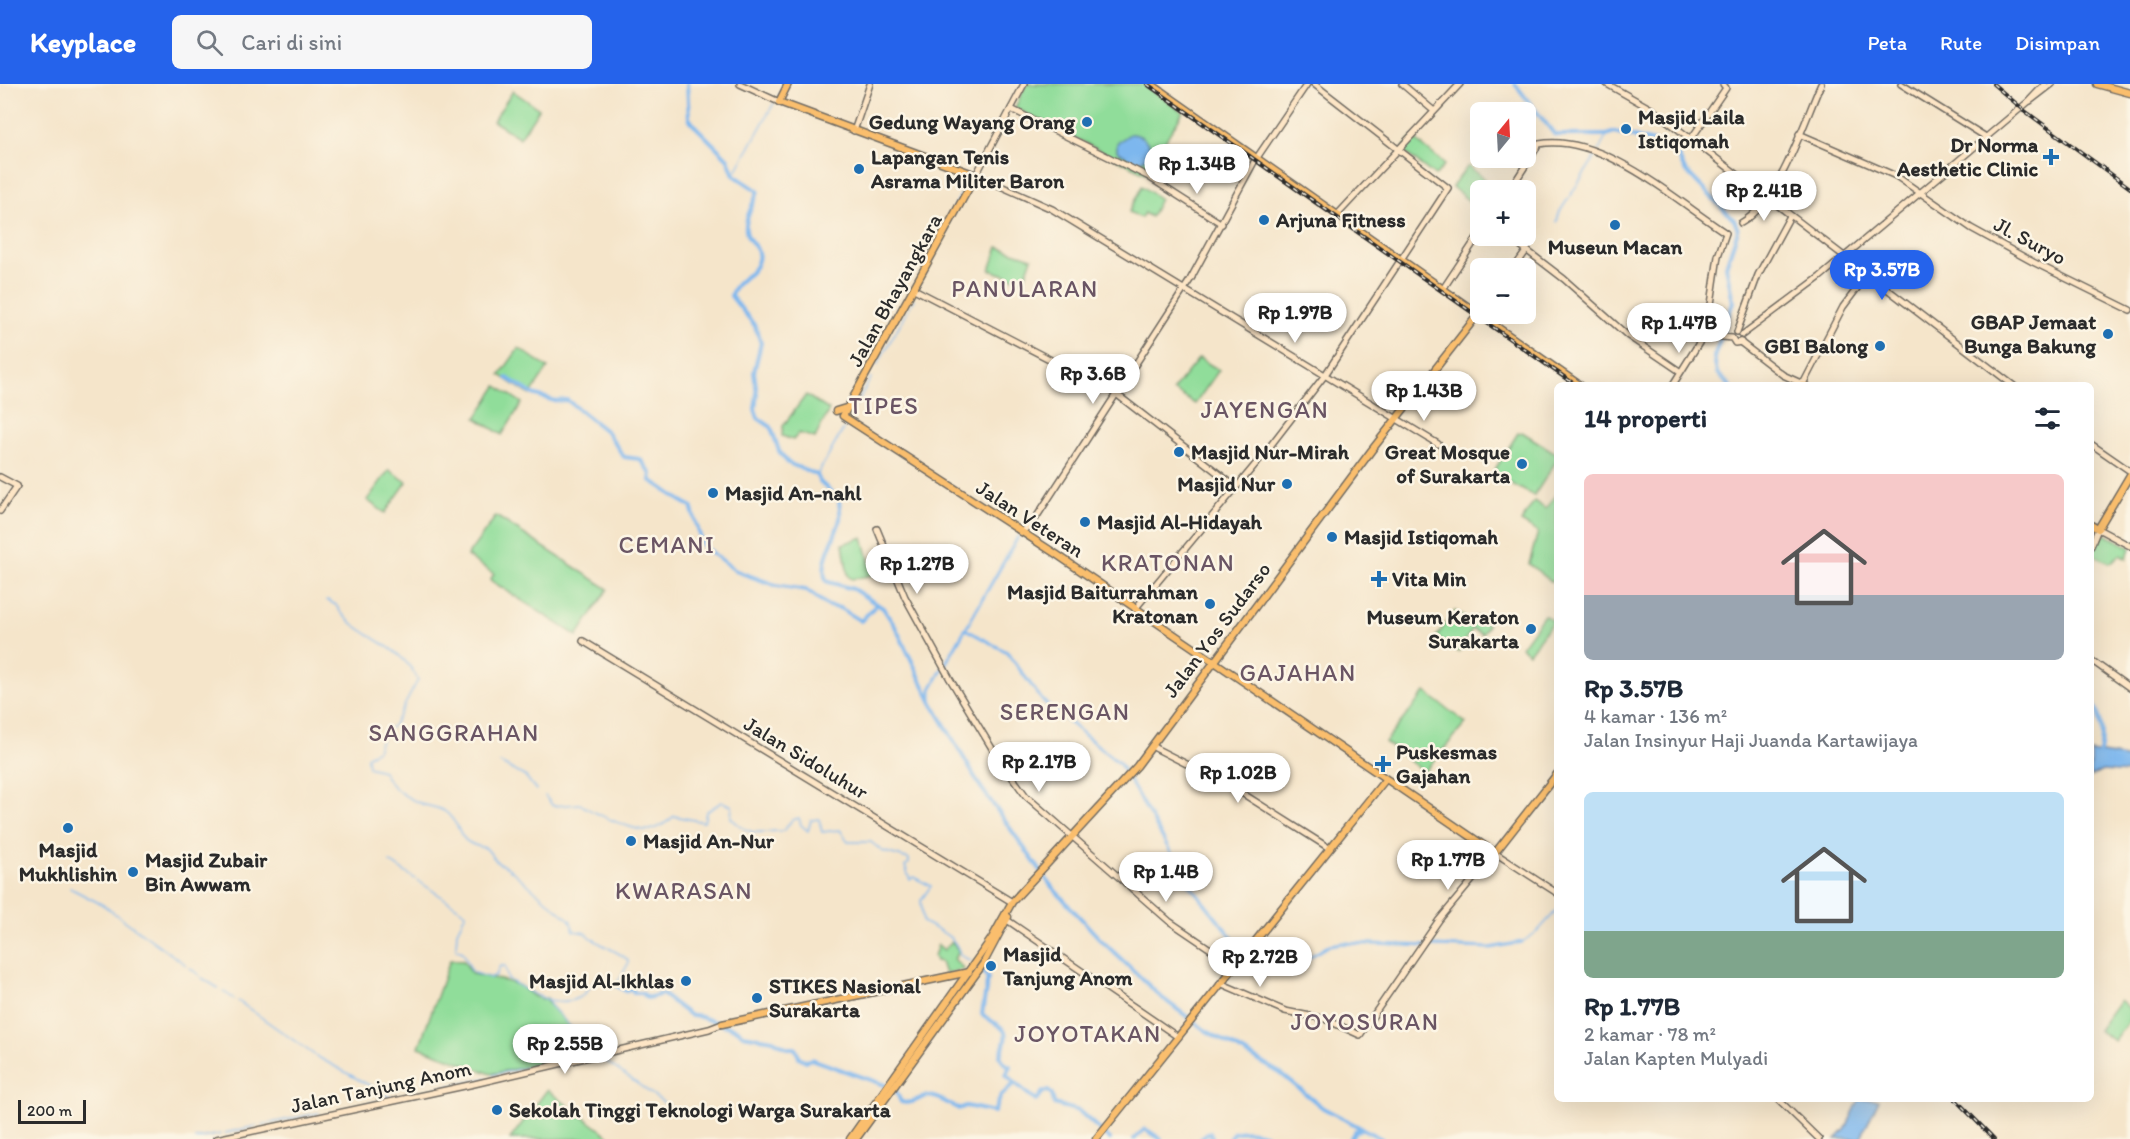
<!DOCTYPE html>
<html lang="id">
<head>
<meta charset="utf-8">
<style>
  body { margin:0; font-family:Itim,sans-serif; background:#f6f6f7; color:#1f2937; height:100vh; display:flex; flex-direction:column; font-size:22px; white-space:nowrap }
  * { box-sizing:border-box; margin:0 }
  p { font-size:20px; color:#747a83 }
  .icon { flex:none; width:33px; height:33px; fill:none; stroke:currentColor; stroke-width:2; stroke-linecap:round; stroke-linejoin:round }
  .map { position:relative; flex:1; overflow:hidden }
  .details { position:absolute; left:1554px; top:298px; width:540px; height:720px; display:flex; flex-direction:column; background:#fff; border-radius:9px; box-shadow:0 6px 24px #0002 }
  .details>* { flex:none }
  .needle { width:39px; rotate:18deg }
  .controls { position:absolute; left:1470px; top:18px; display:grid; gap:12px }
  .controls a { display:grid; place-items:center; width:66px; height:66px; border-radius:9px; background:#fff; box-shadow:0 6px 24px #0002; font-size:30px }
  .scale { position:absolute; left:18px; bottom:15px; width:68px; box-sizing:border-box; padding-left:6px; border:3px solid #2b2b2b; border-top:0; font-size:16px; line-height:21px; white-space:nowrap; color:#2b2b2b; -webkit-text-stroke:4px #fcf5e5; paint-order:stroke }
  .price { position:absolute; translate:-50% -51px; padding:0 14px; border-radius:21px; background:#fff; color:#222; font-size:20px; line-height:39px; filter:drop-shadow(0 2px 3px #0008) }
  .price::after { content:''; position:absolute; left:50%; top:36px; width:18px; height:14px; margin-left:-9px; background:inherit; clip-path:polygon(0 0,100% 0,50% 100%) }
  .price.active { background:#2563eb; color:#fff }
  ul { padding:0; list-style:none }
  li { display:grid; align-content:center; gap:12px; height:318px; padding:0 30px }
  li span { display:grid; place-items:center; height:186px; border-radius:9px; color:#555 }
  li>.icon { margin-inline-start:auto }
  span .icon { width:108px; height:108px; fill:#fffc; stroke-width:1 }
  li b { font-size:26px }
  h2 { display:flex; justify-content:space-between; align-items:center; height:72px; padding:0 30px; font-size:26px }
  header { display:flex; align-items:center; gap:36px; box-sizing:border-box; height:84px; padding:0 30px; background:#2563eb; color:#fff }
  header strong { font-size:28px }
  nav { display:flex; gap:33px; margin-inline-start:auto; font-size:21px }
  .search { width:420px; height:54px; background:#f6f6f7; display:flex; align-items:center; gap:15px; box-sizing:border-box; padding:0 21px; border-radius:9px; color:#747a83; font-size:22px }
  .map>svg:first-child { display:block }
  .green { fill:#90dd9a; stroke:#5e8462; stroke-width:1.5 }
  .water { fill:#7db7ee; stroke:#54718c; stroke-width:1.5 }
  .lines { fill:none; stroke-linecap:round; stroke-linejoin:round }
  .stream { stroke:#7db7ee; stroke-width:1.5 }
  .canal { stroke:#7db7ee; stroke-width:3 }
  .river { stroke:#7db7ee; stroke-width:4 }
  .secondary-casing { stroke:#726c63; stroke-width:8 }
  .primary-casing { stroke:#726c63; stroke-width:9 }
  .secondary { stroke:#fde5c5; stroke-width:5 }
  .primary { stroke:#fabe6d; stroke-width:6 }
  .rail-casing { stroke:#2b2b2b; stroke-width:4 }
  .rail { stroke:#fcf5e5; stroke-width:1.5; stroke-dasharray:4.5; stroke-linecap:butt }
  .poi-dot { fill:#1f6fb2; stroke:#fcf5e5; stroke-width:2 }
  .labels { text-anchor:middle; stroke-width:5; stroke-linejoin:round; paint-order:stroke }
  .poi-label { font-size:21px; font-weight:bold; fill:#2b2b2b; stroke:#fcf5e5; text-anchor:start }
  .street-label { font-size:21px; fill:#2b2b2b; stroke:#fcf5e5 }
  .quarter-label { font-size:24px; letter-spacing:1.5px; fill:#6a5564; stroke:#fcf5e5 }
</style>
</head>
<body>
<header>
<strong>Keyplace</strong>
<div class="search"><svg class="icon" aria-label="search" viewBox="0 0 24 24"><circle cx="10" cy="10" r="6"/><path d="M15 15l6 6"/></svg>Cari di sini</div>
<nav><a>Peta</a><a>Rute</a><a>Disimpan</a></nav>
</header>
<div class="map">
<svg width="2130" height="1055" viewBox="0 0 2130 1055">
  <rect width="100%" height="100%" fill="#fcf5e5"/>
  <filter id="ink" filterUnits="userSpaceOnUse"><feTurbulence type="fractalNoise" baseFrequency=".0167" numOctaves="2"/><feDisplacementMap in="SourceGraphic" scale="12" xChannelSelector="R" yChannelSelector="G"/><feConvolveMatrix kernelMatrix="1 2 1 2 8 2 1 2 1" color-interpolation-filters="sRGB"/></filter>
  <filter id="wash" filterUnits="userSpaceOnUse"><feTurbulence type="fractalNoise" baseFrequency=".008" numOctaves="4" result="noise"/><feDisplacementMap in="SourceGraphic" scale="24" xChannelSelector="R" yChannelSelector="G"/><feGaussianBlur stdDeviation="1.35" result="paint"/><feColorMatrix in="noise" values="0 0 0 0 0 0 0 0 0 0 0 0 0 0 0 0 0 1.4 0 .05"/><feComposite in="paint" operator="in"/></filter>
  <g filter="url(#wash)">
    <rect width="100%" height="100%" fill="#f5e5ca"/>
    <!-- green -->
    <g class="green">
      <path d="M1026,0H1144L1183,28L1145,89L1015,24Z"/>
      <path d="M513,7L539,25L520,54L493,37Z"/>
      <path d="M1412,53L1445,80L1435,92L1402,66Z"/>
      <path d="M1468,82L1485,95L1469,117L1452,103Z"/>
      <path d="M1142,102L1160,115L1151,133L1144,129L1141,134L1129,128Z"/>
      <path d="M998,163L1032,174L1024,197L990,186Z"/>
      <path d="M519,264L548,284L530,311L500,291Z"/>
      <path d="M1199,274L1219,286L1195,320L1173,306Z"/>
      <path d="M497,302L522,319L502,351L476,334Z"/>
      <path d="M806,311L829,326L815,354L799,349L793,356L782,352L783,342Z"/>
      <path d="M1522,348L1557,370V376L1534,412L1495,391L1494,387L1518,349Z"/>
      <path d="M389,386L407,398L385,429L367,416Z"/>
      <path d="M1557,409V494L1552,498L1529,480L1538,448L1521,438L1534,417L1546,425Z"/>
      <path d="M496,432L608,505L577,552L490,496L494,490L467,472Z"/>
      <path d="M2098,447L2130,463L2127,475L2120,471L2110,479L2091,470Z"/>
      <path d="M863,453L873,491L852,495L848,492L843,460Z"/>
      <path d="M1455,527L1471,538L1476,532L1488,541L1482,550L1472,545L1459,568L1436,553Z"/>
      <path d="M1544,531L1553,537L1529,569L1521,563Z"/>
      <path d="M1425,608L1466,639L1424,688L1385,658Z"/>
      <path d="M952,857L959,868L954,875L964,885L945,890L941,878L936,877L934,872L938,861L944,866Z"/>
      <path d="M450,876L464,877L472,890C483,892 508,897 518,901C528,906 535,918 547,914V918L594,968L491,990L419,963Z"/>
      <path d="M2120,916L2130,925V935L2114,957L2098,946Z"/>
      <path d="M547,1006L613,1055H510Z"/>
    </g>
    <!-- water -->
    <g class="water">
      <path d="M1130,50C1142,49 1153,61 1151,72L1136,79L1117,67V59Z"/>
      <path d="M2091,668L2130,675V689L2102,687L2091,693Z"/>
      <path d="M1859,1016H1879L1860,1055H1836L1845,1046Z"/>
    </g>
    <g class="lines">
      <!-- stream -->
      <g class="stream">
        <path d="M778,13L782,6"/>
        <path d="M1599,66L1607,51"/>
        <path d="M734,91L774,19"/>
        <path d="M1557,138L1559,129L1597,70"/>
        <path d="M945,141L961,110"/>
        <path d="M877,281L914,215"/>
        <path d="M850,331L871,294"/>
        <path d="M844,343L847,338"/>
        <path d="M817,391L843,346"/>
        <path d="M327,516L336,521C353,552 401,558 418,596L394,641L384,648L377,666L367,673L368,683L383,687C390,704 408,715 425,721C432,723 441,724 447,729C466,747 454,758 486,764L498,779L507,783L570,836L574,847L586,849C598,862 614,864 628,876V880L616,901L612,902L600,894C591,898 588,909 580,913C555,926 529,908 508,895L505,882H500L496,891L490,894L472,888L463,868L456,865L457,847L466,829L390,778"/>
        <path d="M500,679L526,693L536,706"/>
        <path d="M545,712L553,722L580,720C591,728 637,749 650,746C660,743 667,739 674,732L704,738L706,728L722,718L732,722L731,734C754,756 757,746 783,747L792,736L799,734L801,741L808,747L811,736L819,735L822,748L840,746L848,758H871L882,767L909,775V779L905,782L910,796L913,793L931,802L921,816L923,838C938,847 956,851 960,871L971,877"/>
        <path d="M70,804L103,821L186,881"/>
        <path d="M1522,858L1537,848L1557,826"/>
        <path d="M190,884L200,892"/>
        <path d="M202,894L218,904"/>
        <path d="M223,907L234,915"/>
        <path d="M548,915L550,921L595,969"/>
        <path d="M238,917L316,972L392,1014"/>
        <path d="M598,972L676,1027"/>
        <path d="M574,973L593,969"/>
        <path d="M493,991L571,974"/>
        <path d="M422,1008L487,994"/>
        <path d="M343,1025L419,1009"/>
        <path d="M262,1041L319,1029"/>
        <path d="M225,1049L257,1042"/>
        <path d="M195,1055L221,1050"/>
      </g>
      <!-- canal -->
      <g class="canal">
        <path d="M965,545L1007,568L1042,616L1120,680L1189,800L1239,862L1257,870L1293,876L1308,874L1330,861L1342,859L1491,864L1522,858"/>
        <path d="M931,617V605L935,598L1018,453"/>
      </g>
      <!-- river -->
      <g class="river">
        <path d="M687,0L689,34L694,41L728,75L734,91L758,107C754,120 742,137 747,151C751,160 761,165 758,176C755,192 734,195 731,212L755,242L761,259L754,288L757,310L755,325L758,334L771,343L779,367L788,379L817,391L820,398L839,415C839,421 841,429 840,435C836,455 819,475 826,497L853,505L883,524L896,544L931,617L980,702L1052,803L1099,854L1161,913L1205,946L1280,989L1323,1024L1382,1055"/>
        <path d="M1515,0L1555,51H1607L1614,48L1664,61L1678,72L1685,86L1734,136L1738,146L1726,182L1733,218L1714,273L1717,289L1730,302"/>
        <path d="M507,294L531,309"/>
        <path d="M533,310L555,317L567,316L607,348L624,373L640,375L651,390L650,396C665,404 675,415 691,422L703,462L736,487L775,501L807,506L828,522L840,524L861,537L877,520"/>
        <path d="M2091,618C2103,632 2104,654 2099,672"/>
        <path d="M981,887L988,893L982,930C1002,947 1013,940 1000,972L1004,979L1010,982L1006,991L1036,1017L1043,1008L1048,1007L1052,1010L1054,1020L1079,1027L1110,1055"/>
        <path d="M616,901L626,907L632,903L634,909H642L647,914L662,910L691,932L695,931L738,946L743,951L773,956L788,964H795L799,973L806,977L811,975L885,1001"/>
        <path d="M895,1005L901,1018C914,1021 919,1013 928,1012C938,1012 950,1021 959,1025L966,1022L994,1028L1001,1012L1014,1000"/>
        <path d="M1134,1055L1145,1045L1161,1055"/>
        <path d="M1201,1055L1210,1048L1213,1055"/>
        <path d="M1230,1055L1233,1049C1243,1046 1266,1047 1272,1055"/>
        <path d="M1350,1055L1355,1047L1359,1046"/>
      </g>
    </g>
  </g>
  <g filter="url(#ink)">
    <g class="lines">
      <defs>
        <g id="secondary">
          <path d="M740,0L779,18"/>
          <path d="M1024,0L976,91L1052,125L1438,360"/>
          <path d="M1402,0L1434,27"/>
          <path d="M1607,0L1653,26L2014,302"/>
          <path d="M1901,0L1986,53"/>
          <path d="M2030,17L2052,0"/>
          <path d="M1011,25L1147,92L1222,140"/>
          <path d="M854,47L870,0"/>
          <path d="M1799,50L1896,92L1971,144L2033,178L2130,226"/>
          <path d="M1691,55L1726,4L1723,0"/>
          <path d="M1510,106L1539,60C1602,49 1674,115 1726,149L1718,172L1709,234"/>
          <path d="M1337,131L1460,0"/>
          <path d="M1741,139C1780,117 1803,40 1821,0"/>
          <path d="M1508,152L1564,195L1628,252L1678,286"/>
          <path d="M1514,184L1527,166"/>
          <path d="M1191,194L1254,78L1307,0"/>
          <path d="M914,205L1115,309L1236,403"/>
          <path d="M1443,205L1480,149"/>
          <path d="M1737,248L1758,191L1790,132"/>
          <path d="M1742,251L1820,193L2028,18L2045,0"/>
          <path d="M1740,258L1783,291L1803,300L1843,223L1867,191"/>
          <path d="M1672,302L1704,251L1732,254L1735,259L1741,258"/>
          <path d="M2091,360L2130,387"/>
          <path d="M0,393L17,402L0,427"/>
          <path d="M877,445L905,513L950,595L996,671L1026,712L1169,837L1234,881"/>
          <path d="M1021,448L1032,440L1192,193"/>
          <path d="M2091,462L2098,445L2130,462"/>
          <path d="M1135,525L1264,370L1325,291L1448,104L1314,0"/>
          <path d="M583,557L1012,818"/>
          <path d="M2091,576L2130,604"/>
          <path d="M1155,664L1234,704L1329,764"/>
          <path d="M1007,836L1178,953"/>
          <path d="M1220,899L1285,927L1325,935L1360,951L1439,836L1495,769L1557,809"/>
          <path d="M1779,1016L1819,1055"/>
          <path d="M216,1055L474,1000L709,945L722,940"/>
        </g>
        <g id="primary">
          <path d="M788,0L779,18L976,91L843,332L1056,470L1495,769L1557,690"/>
          <path d="M1151,0L1581,302"/>
          <path d="M2097,0L2130,9"/>
          <path d="M1802,302H1806"/>
          <path d="M836,327L849,323"/>
          <path d="M2091,441L2098,445L2130,391"/>
          <path d="M722,940L969,888"/>
          <path d="M850,1055L992,854L1012,818L1137,682L1371,367L1476,233"/>
          <path d="M856,1055L983,880L1008,833"/>
          <path d="M1096,1055L1385,696"/>
        </g>
      </defs>
      <!-- secondary casing -->
      <use href="#secondary" class="secondary-casing"/>
      <!-- primary casing -->
      <use href="#primary" class="primary-casing"/>
      <!-- secondary -->
      <use href="#secondary" class="secondary"/>
      <!-- primary -->
      <use href="#primary" class="primary"/>
      <defs>
        <g id="rail">
          <path d="M1147,0L1577,302"/>
          <path d="M1993,0L2025,27L2130,104"/>
          <path d="M1956,1016L1994,1055"/>
        </g>
      </defs>
      <!-- rail casing -->
      <use href="#rail" class="rail-casing"/>
      <!-- rail -->
      <use href="#rail" class="rail"/>
    </g>
  </g>
  <!-- markers -->
  <g class="poi-dot">
    <circle cx="1087" cy="38" r="6"/>
    <circle cx="1626" cy="45" r="6"/>
    <path d="M2048 64h6v6h6v6h-6v6h-6v-6h-6v-6h6z"/>
    <circle cx="859" cy="85" r="6"/>
    <circle cx="1264" cy="136" r="6"/>
    <circle cx="1615" cy="141" r="6"/>
    <circle cx="2108" cy="250" r="6"/>
    <circle cx="1880" cy="262" r="6"/>
    <circle cx="1179" cy="368" r="6"/>
    <circle cx="1522" cy="380" r="6"/>
    <circle cx="1287" cy="400" r="6"/>
    <circle cx="713" cy="409" r="6"/>
    <circle cx="1085" cy="438" r="6"/>
    <circle cx="1332" cy="453" r="6"/>
    <path d="M1376 486h6v6h6v6h-6v6h-6v-6h-6v-6h6z"/>
    <circle cx="1210" cy="520" r="6"/>
    <circle cx="1531" cy="545" r="6"/>
    <path d="M1380 671h6v6h6v6h-6v6h-6v-6h-6v-6h6z"/>
    <circle cx="68" cy="744" r="6"/>
    <circle cx="631" cy="757" r="6"/>
    <circle cx="133" cy="788" r="6"/>
    <circle cx="991" cy="882" r="6"/>
    <circle cx="686" cy="897" r="6"/>
    <circle cx="757" cy="914" r="6"/>
    <circle cx="497" cy="1026" r="6"/>
  </g>
  <g class="labels">
    <!-- poi labels -->
    <g class="poi-label">
      <text x="1638" y="40">Masjid Laila<tspan x="1638" dy="24">Istiqomah</tspan></text>
      <text x="1075" y="45" text-anchor="end">Gedung Wayang Orang</text>
      <text x="2038" y="68" text-anchor="end">Dr Norma<tspan x="2038" dy="24">Aesthetic Clinic</tspan></text>
      <text x="871" y="80">Lapangan Tenis<tspan x="871" dy="24">Asrama Militer Baron</tspan></text>
      <text x="1276" y="143">Arjuna Fitness</text>
      <text x="1615" y="170" text-anchor="middle">Museun Macan</text>
      <text x="2096" y="245" text-anchor="end">GBAP Jemaat<tspan x="2096" dy="24">Bunga Bakung</tspan></text>
      <text x="1868" y="269" text-anchor="end">GBI Balong</text>
      <text x="1191" y="375">Masjid Nur-Mirah</text>
      <text x="1510" y="375" text-anchor="end">Great Mosque<tspan x="1510" dy="24">of Surakarta</tspan></text>
      <text x="1275" y="407" text-anchor="end">Masjid Nur</text>
      <text x="725" y="416">Masjid An-nahl</text>
      <text x="1097" y="445">Masjid Al-Hidayah</text>
      <text x="1344" y="460">Masjid Istiqomah</text>
      <text x="1392" y="502">Vita Min</text>
      <text x="1198" y="515" text-anchor="end">Masjid Baiturrahman<tspan x="1198" dy="24">Kratonan</tspan></text>
      <text x="1519" y="540" text-anchor="end">Museum Keraton<tspan x="1519" dy="24">Surakarta</tspan></text>
      <text x="1396" y="675">Puskesmas<tspan x="1396" dy="24">Gajahan</tspan></text>
      <text x="643" y="764">Masjid An-Nur</text>
      <text x="68" y="773" text-anchor="middle">Masjid<tspan x="68" dy="24">Mukhlishin</tspan></text>
      <text x="145" y="783">Masjid Zubair<tspan x="145" dy="24">Bin Awwam</tspan></text>
      <text x="1003" y="877">Masjid<tspan x="1003" dy="24">Tanjung Anom</tspan></text>
      <text x="674" y="904" text-anchor="end">Masjid Al-Ikhlas</text>
      <text x="769" y="909">STIKES Nasional<tspan x="769" dy="24">Surakarta</tspan></text>
      <text x="509" y="1033">Sekolah Tinggi Teknologi Warga Surakarta</text>
    </g>
    <!-- street labels -->
    <g class="street-label">
      <text transform="translate(2030 157) rotate(28)" y="7">Jl. Suryo</text>
      <text transform="translate(895 206) rotate(-61)" y="7">Jalan Bhayangkara</text>
      <text transform="translate(1030 435) rotate(33)" y="7">Jalan Veteran</text>
      <text transform="translate(1217 546) rotate(-53)" y="7">Jalan Yos Sudarso</text>
      <text transform="translate(806 674) rotate(31)" y="7">Jalan Sidoluhur</text>
      <text transform="translate(381 1003) rotate(-12)" y="7">Jalan Tanjung Anom</text>
    </g>
    <!-- quarter labels -->
    <g class="quarter-label">
      <text x="1025" y="213">PANULARAN</text>
      <text x="884" y="330">TIPES</text>
      <text x="1265" y="334">JAYENGAN</text>
      <text x="667" y="469">CEMANI</text>
      <text x="1168" y="487">KRATONAN</text>
      <text x="1298" y="597">GAJAHAN</text>
      <text x="1065" y="636">SERENGAN</text>
      <text x="454" y="657">SANGGRAHAN</text>
      <text x="684" y="815">KWARASAN</text>
      <text x="1365" y="946">JOYOSURAN</text>
      <text x="1088" y="958">JOYOTAKAN</text>
    </g>
  </g>
</svg>
<div class="controls">
<a><svg class="needle" viewBox="-14 -14 28 28"><path d="M0-13l5 13h-10z" fill="#e53935"/><path d="M0 13l5-13h-10z" fill="#747a83"/></svg></a>
<a>+</a>
<a>−</a>
</div>
<div class="scale">200 m</div>
<b class="price" style="left:1197px;top:111px">Rp 1.34B</b>
<b class="price" style="left:1764px;top:138px">Rp 2.41B</b>
<b class="price active" style="left:1882px;top:217px">Rp 3.57B</b>
<b class="price" style="left:1295px;top:260px">Rp 1.97B</b>
<b class="price" style="left:1679px;top:270px">Rp 1.47B</b>
<b class="price" style="left:1093px;top:321px">Rp 3.6B</b>
<b class="price" style="left:1424px;top:338px">Rp 1.43B</b>
<b class="price" style="left:917px;top:511px">Rp 1.27B</b>
<b class="price" style="left:1039px;top:709px">Rp 2.17B</b>
<b class="price" style="left:1238px;top:720px">Rp 1.02B</b>
<b class="price" style="left:1448px;top:807px">Rp 1.77B</b>
<b class="price" style="left:1166px;top:819px">Rp 1.4B</b>
<b class="price" style="left:1260px;top:904px">Rp 2.72B</b>
<b class="price" style="left:565px;top:991px">Rp 2.55B</b>
<section class="details">
<h2>14 properti<svg class="icon" aria-label="filters" viewBox="0 0 24 24"><path d="M4 7h16M4 17h16"/><circle cx="9" cy="7" r="2"/><circle cx="15" cy="17" r="2"/></svg></h2>
<ul>
<li><span style="background:linear-gradient(#f6c9c9 65%,#9aa5b1 0)"><svg class="icon" aria-label="home" viewBox="0 0 24 24"><path d="M3 11l9-7 9 7M6 9v11h12V9"/></svg></span><div><b>Rp 3.57B</b><p>4 kamar · 136 m²</p><p>Jalan Insinyur Haji Juanda Kartawijaya</p></div></li>
<li><span style="background:linear-gradient(#bfe0f5 75%,#7fa58c 0)"><svg class="icon" aria-label="home" viewBox="0 0 24 24"><path d="M3 11l9-7 9 7M6 9v11h12V9"/></svg></span><div><b>Rp 1.77B</b><p>2 kamar · 78 m²</p><p>Jalan Kapten Mulyadi</p></div></li>
</ul>
</section>
</div>
</body>
</html>
